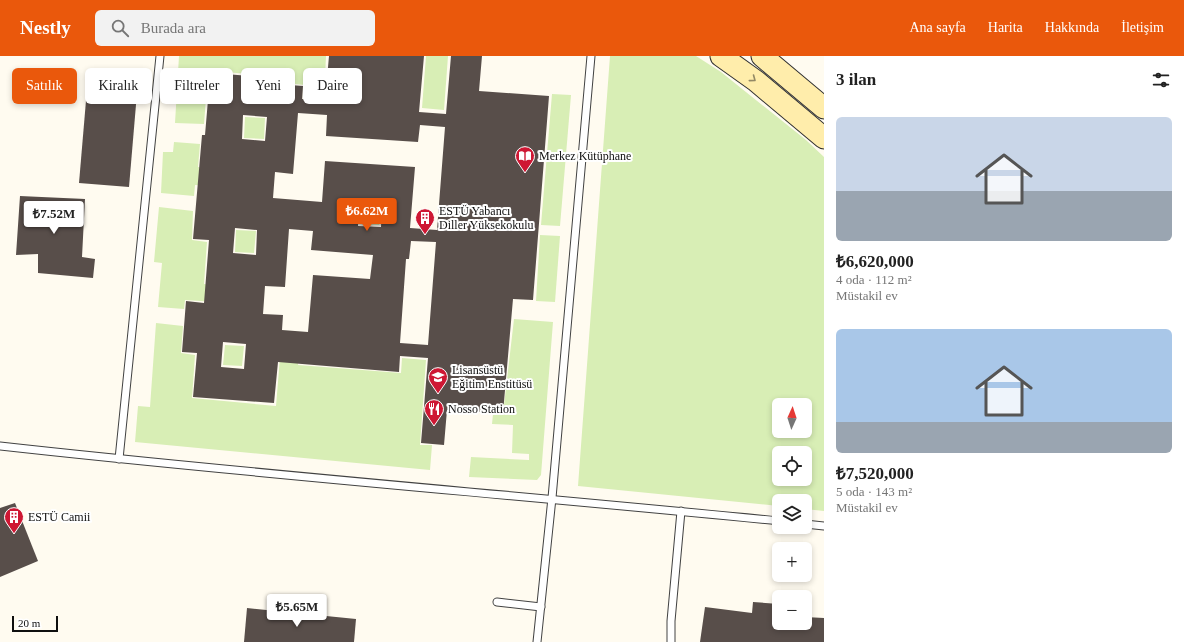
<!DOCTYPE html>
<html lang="tr">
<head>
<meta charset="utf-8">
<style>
  body { margin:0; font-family:Georgia,serif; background:#f2f2f2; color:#222; height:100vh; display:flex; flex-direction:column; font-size:15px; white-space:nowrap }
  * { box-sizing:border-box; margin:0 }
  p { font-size:13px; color:#767676 }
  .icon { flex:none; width:22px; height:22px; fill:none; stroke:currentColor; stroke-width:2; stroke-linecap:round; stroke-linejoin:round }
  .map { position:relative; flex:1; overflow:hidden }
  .drawer { display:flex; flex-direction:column; background:#fff; width:360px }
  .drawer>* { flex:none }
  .guide { position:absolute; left:12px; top:12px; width:380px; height:36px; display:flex; gap:8px }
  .needle { width:26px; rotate:3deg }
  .fabs { position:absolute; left:772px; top:342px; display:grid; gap:8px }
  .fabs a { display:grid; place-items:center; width:40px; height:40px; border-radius:6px; background:#fff; box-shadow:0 2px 6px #0003; font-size:20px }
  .scale { position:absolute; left:12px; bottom:10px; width:46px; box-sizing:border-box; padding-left:4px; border:2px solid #0f0f0f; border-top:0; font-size:11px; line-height:14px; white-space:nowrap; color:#0f0f0f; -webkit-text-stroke:3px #fff; paint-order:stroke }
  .price { position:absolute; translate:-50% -34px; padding:0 9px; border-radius:4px; background:#fff; color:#222; font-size:13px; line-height:26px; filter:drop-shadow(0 1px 2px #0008) }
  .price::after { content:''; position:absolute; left:50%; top:24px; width:12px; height:9px; margin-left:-6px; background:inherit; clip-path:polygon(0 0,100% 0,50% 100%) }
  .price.selected { background:#ea580c; color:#fff }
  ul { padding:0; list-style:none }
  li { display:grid; align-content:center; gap:8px; height:212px; padding:0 12px }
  li span { display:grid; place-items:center; height:124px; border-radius:6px; color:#555 }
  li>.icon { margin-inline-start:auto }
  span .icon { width:72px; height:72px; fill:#fffc; stroke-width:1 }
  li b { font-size:17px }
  h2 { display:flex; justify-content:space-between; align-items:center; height:48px; padding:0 12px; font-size:17px }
  .tag { padding:0 14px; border-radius:6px; background:#fff; box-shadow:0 2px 6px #0003; font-size:14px; line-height:36px }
  .tag.selected { background:#ea580c; color:#fff }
  header { display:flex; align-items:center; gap:24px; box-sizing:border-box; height:56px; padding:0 20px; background:#ea580c; color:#fff }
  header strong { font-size:19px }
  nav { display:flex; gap:22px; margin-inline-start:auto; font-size:14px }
  .search { width:280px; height:36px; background:#f2f2f2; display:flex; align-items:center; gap:10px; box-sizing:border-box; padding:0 14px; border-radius:6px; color:#767676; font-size:15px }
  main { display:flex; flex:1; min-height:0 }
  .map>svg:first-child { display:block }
  .grass { fill:#d8eeb5; fill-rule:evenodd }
  .building { fill:#584e4a; fill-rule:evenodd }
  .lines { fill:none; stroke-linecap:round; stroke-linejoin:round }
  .lane-casing { stroke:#424242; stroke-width:9 }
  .secondary-casing { stroke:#313131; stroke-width:23 }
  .lane { stroke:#fff; stroke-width:7 }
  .secondary { stroke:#ffedab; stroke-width:21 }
  .oneway { stroke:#938965 }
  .labels { text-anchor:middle; stroke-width:4; stroke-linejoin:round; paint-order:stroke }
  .poi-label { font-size:12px; fill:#0f0f0f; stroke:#fff; text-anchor:start }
</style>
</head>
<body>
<header>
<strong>Nestly</strong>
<div class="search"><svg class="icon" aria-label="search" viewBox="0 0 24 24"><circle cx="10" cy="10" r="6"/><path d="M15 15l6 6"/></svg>Burada ara</div>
<nav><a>Ana sayfa</a><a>Harita</a><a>Hakkında</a><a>İletişim</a></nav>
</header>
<main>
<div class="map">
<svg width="824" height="586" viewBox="0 0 824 586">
  <rect width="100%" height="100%" fill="#fffbf0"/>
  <!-- grass -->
  <g class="grass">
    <path d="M179,0H326L324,42L304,40L305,29L264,25V19L224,16L221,43L206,42L204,68L175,67Z"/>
    <path d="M426,0H448L444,54L422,52Z"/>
    <path d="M610,0H696L721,16L806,84L824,101V455L805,453V445H779V450L578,430ZM779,349H805V375H779ZM779,397H805V423H779Z"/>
    <path d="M552,38L571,39L560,170L541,169Z"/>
    <path d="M245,61L265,62L264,83L244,82Z"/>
    <path d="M174,86L200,88L198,111L256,116V133L195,129L194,140L161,137L163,96H173Z"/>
    <path d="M361,147L381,148L379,169L359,168Z"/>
    <path d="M159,151L193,155L192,184L207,186L204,228L247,232L246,248L185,244L184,253L158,251L162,207L154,206Z"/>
    <path d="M236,174L256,175L254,197L235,196Z"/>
    <path d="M540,179L560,180L555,246L536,245Z"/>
    <path d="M514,263L553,266L541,419L537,424L469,421L471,401L529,404V398L512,397L513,369L492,368L493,358H503Z"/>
    <path d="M156,267L183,270L181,297L195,299L192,342L276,350L281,289L300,291L298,309L401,317L402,302L426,304L420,389H432L430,414L135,386L138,350L150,351Z"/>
    <path d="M225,289L244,290L242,310L223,309Z"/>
  </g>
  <!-- building -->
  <g class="building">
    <path d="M329,0H424L419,56L446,58L451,0H482L479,35L549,40L533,244L513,243L503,357L447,354L444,389L421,387L428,302L400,300L399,316L278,306L274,347L193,341L197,297L182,296L186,245L204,247L209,184L193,183L202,79H205L208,44L223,45L225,18L262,21V27L303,30L302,43L325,45ZM298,57L327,59L326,80L418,86L420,69L445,71L437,174L410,172L415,111L325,105L322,146L273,142L275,116L293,118ZM243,59L267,61L265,85L242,83ZM359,145L382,146L381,171L358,170ZM235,172L257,174L256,199L233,197ZM289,173L313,175L311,194L373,199L370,223L313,219L308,276L282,274L283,259L263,258L265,230L285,231ZM411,185L436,186L428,289L400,287L406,203H409ZM223,286L246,288L244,313L221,311Z"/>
    <path d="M88,21L138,25L129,131L79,127Z"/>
    <path d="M20,140L85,143L82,201L95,203L93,222L38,217V198L16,199Z"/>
    <path d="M15,447L38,505L0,521V452Z"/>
    <path d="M753,546L779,548V567H805V561L824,562V586H700L705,551L752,557Z"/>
    <path d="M247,552L356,563L354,586H244Z"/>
  </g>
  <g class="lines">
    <defs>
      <g id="lane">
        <path d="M0,390C259,419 519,439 779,465"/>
        <path d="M119,403L160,0"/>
        <path d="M805,468L824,470"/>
        <path d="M497,546L541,551"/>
        <path d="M537,586L552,442L591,0"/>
        <path d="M671,586V565L681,455"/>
      </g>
      <g id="secondary">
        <path d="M721,0L756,25L824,82"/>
        <path d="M762,0L824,52"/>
      </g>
    </defs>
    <!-- lane casing -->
    <use href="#lane" class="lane-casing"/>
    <!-- secondary casing -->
    <use href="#secondary" class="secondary-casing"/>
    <!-- lane -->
    <use href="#lane" class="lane"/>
    <!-- secondary -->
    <use href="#secondary" class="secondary"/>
  </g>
  <!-- one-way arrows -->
  <defs><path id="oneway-chevron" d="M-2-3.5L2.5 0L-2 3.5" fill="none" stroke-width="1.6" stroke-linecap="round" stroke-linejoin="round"/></defs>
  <use class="oneway" href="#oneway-chevron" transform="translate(753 23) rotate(37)"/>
  <!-- icons -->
  <defs>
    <symbol id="library-pin" viewBox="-11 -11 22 30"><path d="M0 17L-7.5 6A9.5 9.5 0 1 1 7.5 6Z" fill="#ce1733" stroke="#fff"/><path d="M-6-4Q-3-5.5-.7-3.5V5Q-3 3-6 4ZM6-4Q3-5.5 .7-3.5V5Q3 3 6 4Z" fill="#fff"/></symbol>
    <symbol id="building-pin" viewBox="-11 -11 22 30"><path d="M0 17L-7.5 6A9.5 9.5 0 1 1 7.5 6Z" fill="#ce1733" stroke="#fff"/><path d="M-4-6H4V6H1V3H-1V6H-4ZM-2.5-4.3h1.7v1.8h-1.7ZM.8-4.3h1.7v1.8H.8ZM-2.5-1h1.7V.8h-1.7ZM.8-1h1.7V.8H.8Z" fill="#fff"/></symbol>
    <symbol id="school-pin" viewBox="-11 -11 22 30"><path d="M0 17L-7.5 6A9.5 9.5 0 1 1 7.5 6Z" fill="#ce1733" stroke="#fff"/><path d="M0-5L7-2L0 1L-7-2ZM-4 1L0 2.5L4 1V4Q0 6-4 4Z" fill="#fff"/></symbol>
    <symbol id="restaurant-pin" viewBox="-11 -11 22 30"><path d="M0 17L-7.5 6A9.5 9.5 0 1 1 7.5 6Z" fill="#ce1733" stroke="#fff"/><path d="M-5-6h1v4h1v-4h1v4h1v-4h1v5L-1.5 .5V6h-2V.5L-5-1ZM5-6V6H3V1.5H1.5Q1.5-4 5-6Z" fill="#fff"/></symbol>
  </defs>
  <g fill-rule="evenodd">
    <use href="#library-pin" x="514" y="89" width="22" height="30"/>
    <use href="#building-pin" x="414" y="151" width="22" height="30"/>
    <use href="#school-pin" x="427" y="310" width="22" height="30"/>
    <use href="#restaurant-pin" x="423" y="342" width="22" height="30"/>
    <use href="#building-pin" x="3" y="450" width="22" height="30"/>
  </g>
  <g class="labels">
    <!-- poi labels -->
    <g class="poi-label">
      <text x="539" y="104">Merkez Kütüphane</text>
      <text x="439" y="159">ESTÜ Yabancı<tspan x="439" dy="14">Diller Yüksekokulu</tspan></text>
      <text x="452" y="318">Lisansüstü<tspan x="452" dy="14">Eğitim Enstitüsü</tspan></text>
      <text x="448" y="357">Nosso Station</text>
      <text x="28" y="465">ESTÜ Camii</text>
    </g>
  </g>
</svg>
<div class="fabs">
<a><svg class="needle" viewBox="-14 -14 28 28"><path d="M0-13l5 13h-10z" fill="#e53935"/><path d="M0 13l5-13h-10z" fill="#767676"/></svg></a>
<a><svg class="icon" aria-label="locate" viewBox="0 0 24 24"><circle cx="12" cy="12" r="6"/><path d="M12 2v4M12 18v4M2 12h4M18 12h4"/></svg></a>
<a><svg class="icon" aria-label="layers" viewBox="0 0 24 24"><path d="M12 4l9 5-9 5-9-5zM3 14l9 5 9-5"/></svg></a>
<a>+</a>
<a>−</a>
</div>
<div class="scale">20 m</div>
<b class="price selected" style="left:367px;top:176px">₺6.62M</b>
<b class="price" style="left:54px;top:179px">₺7.52M</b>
<b class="price" style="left:297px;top:572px">₺5.65M</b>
<div class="guide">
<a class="tag selected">Satılık</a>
<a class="tag">Kiralık</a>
<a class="tag">Filtreler</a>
<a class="tag">Yeni</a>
<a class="tag">Daire</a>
</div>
</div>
<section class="drawer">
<h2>3 ilan<svg class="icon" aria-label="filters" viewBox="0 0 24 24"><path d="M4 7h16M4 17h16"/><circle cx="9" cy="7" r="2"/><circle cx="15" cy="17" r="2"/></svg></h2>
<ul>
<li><span style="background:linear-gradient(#c9d6e8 60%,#9aa5b1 0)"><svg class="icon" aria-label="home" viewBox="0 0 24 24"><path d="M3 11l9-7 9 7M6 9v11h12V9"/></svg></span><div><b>₺6,620,000</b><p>4 oda · 112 m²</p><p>Müstakil ev</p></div></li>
<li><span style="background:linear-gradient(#a9c7e8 75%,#9aa5b1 0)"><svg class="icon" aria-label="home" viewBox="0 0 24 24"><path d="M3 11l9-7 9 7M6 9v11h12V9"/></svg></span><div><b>₺7,520,000</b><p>5 oda · 143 m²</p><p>Müstakil ev</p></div></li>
</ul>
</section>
</main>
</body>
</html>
